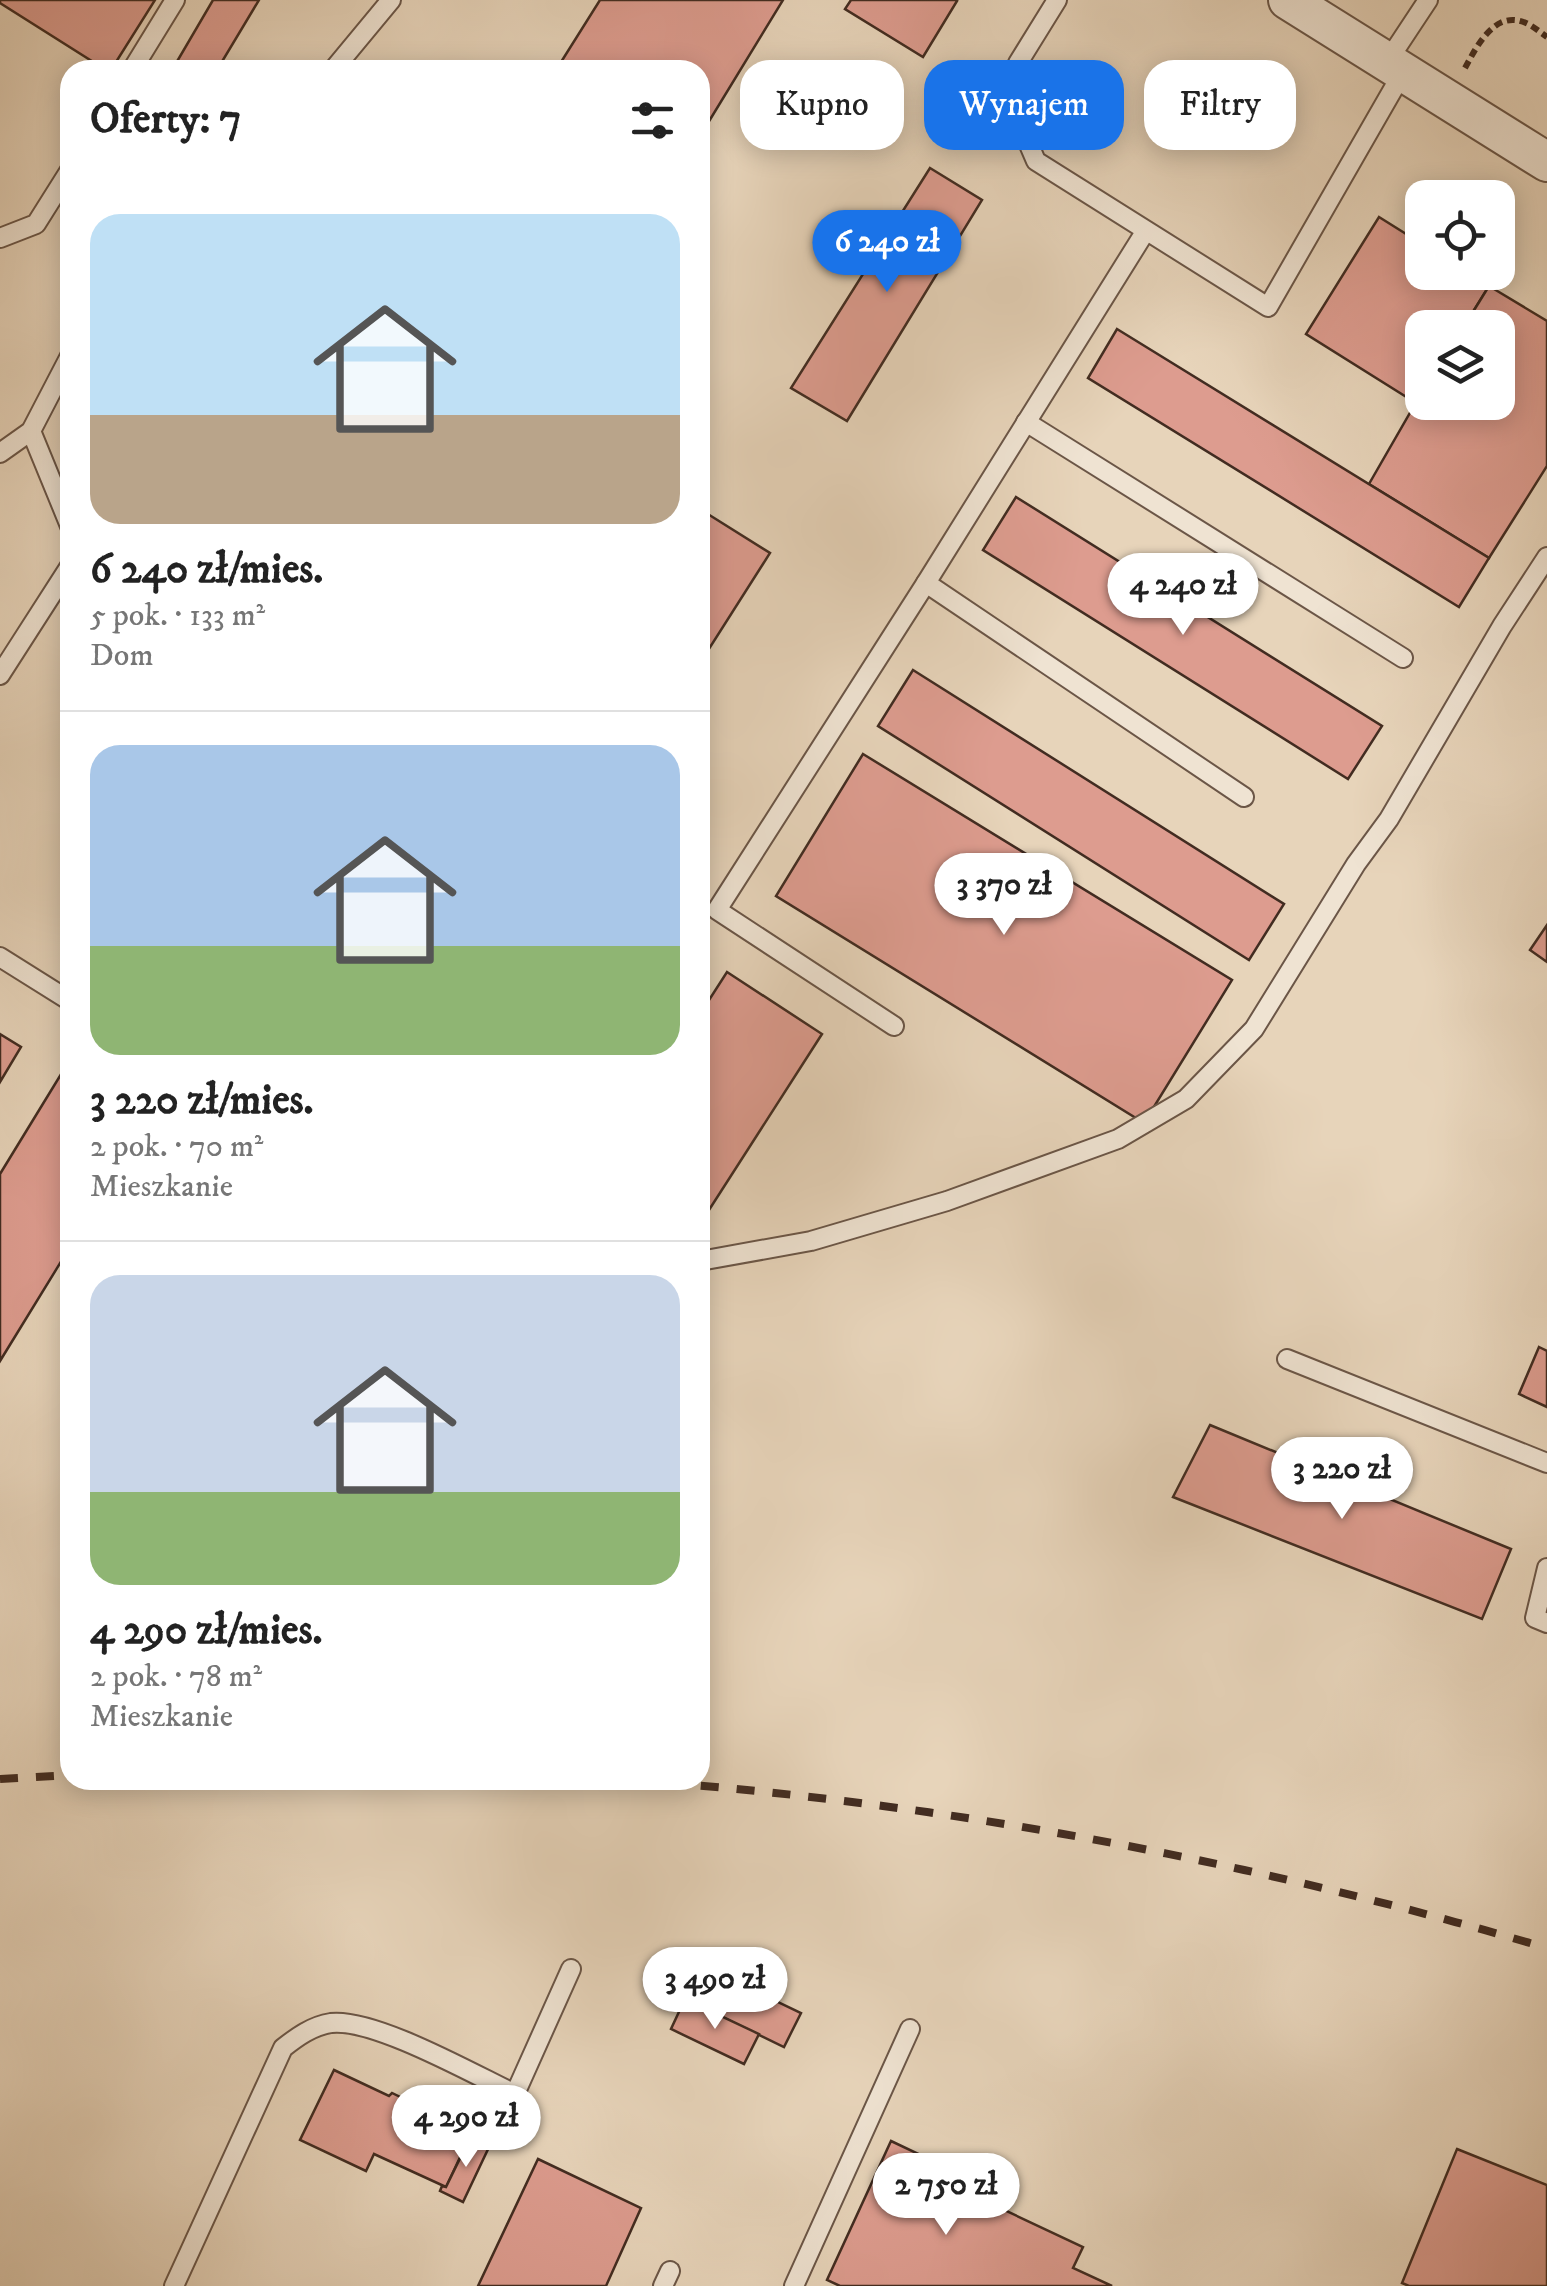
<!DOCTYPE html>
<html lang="pl">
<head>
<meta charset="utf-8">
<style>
  body { margin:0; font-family:"IM FELL DW Pica",serif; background:#f2f2f2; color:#222; height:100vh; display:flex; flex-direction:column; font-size:38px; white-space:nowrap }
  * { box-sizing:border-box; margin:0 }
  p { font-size:32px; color:#767676 }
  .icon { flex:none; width:55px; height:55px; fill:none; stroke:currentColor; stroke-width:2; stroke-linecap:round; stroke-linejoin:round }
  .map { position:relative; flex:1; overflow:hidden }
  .details { position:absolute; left:60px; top:60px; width:650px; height:1730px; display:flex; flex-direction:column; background:#fff; border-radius:30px; box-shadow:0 5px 25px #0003 }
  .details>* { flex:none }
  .top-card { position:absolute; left:740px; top:60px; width:655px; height:90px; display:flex; gap:20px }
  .tools { position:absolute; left:1405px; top:180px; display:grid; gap:20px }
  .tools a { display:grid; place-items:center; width:110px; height:110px; border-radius:20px; background:#fff; box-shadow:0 5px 25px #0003; font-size:50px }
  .price { position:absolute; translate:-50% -85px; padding:0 22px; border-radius:35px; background:#fff; color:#222; font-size:32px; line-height:65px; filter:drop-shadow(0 2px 5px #0008) }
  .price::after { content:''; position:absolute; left:50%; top:60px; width:30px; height:22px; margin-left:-15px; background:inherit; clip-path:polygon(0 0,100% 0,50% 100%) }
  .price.active { background:#1a73e8; color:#fff }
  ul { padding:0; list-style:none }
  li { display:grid; align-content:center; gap:20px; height:530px; padding:0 30px }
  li+li { border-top:2px solid #e0e0e0 }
  li span { display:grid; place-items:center; height:310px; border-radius:30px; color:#555 }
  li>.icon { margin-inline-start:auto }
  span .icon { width:180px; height:180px; fill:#fffc; stroke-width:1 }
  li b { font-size:42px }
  h2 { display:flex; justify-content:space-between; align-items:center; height:120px; padding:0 30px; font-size:42px }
  .chip { padding:0 35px; border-radius:30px; background:#fff; box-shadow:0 5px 25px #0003; font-size:35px; line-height:90px }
  .chip.active { background:#1a73e8; color:#fff }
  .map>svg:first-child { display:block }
  .building { fill:#dd9c8f; stroke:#422c21; stroke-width:2.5 }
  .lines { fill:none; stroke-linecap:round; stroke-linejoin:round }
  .service-casing { stroke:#6b5647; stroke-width:22 }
  .minor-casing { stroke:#6b5647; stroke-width:42 }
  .path { stroke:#422c21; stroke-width:6; stroke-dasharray:8 5; stroke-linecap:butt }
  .service { stroke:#efe3d2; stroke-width:18 }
  .minor { stroke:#efe3d2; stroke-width:38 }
  .rail { stroke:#422c21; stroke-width:8; stroke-dasharray:18 18; stroke-linecap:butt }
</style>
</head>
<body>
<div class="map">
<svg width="1547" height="2286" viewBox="0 0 1547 2286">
  <rect width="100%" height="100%" fill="#e7d4ba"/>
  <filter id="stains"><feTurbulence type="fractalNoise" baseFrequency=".002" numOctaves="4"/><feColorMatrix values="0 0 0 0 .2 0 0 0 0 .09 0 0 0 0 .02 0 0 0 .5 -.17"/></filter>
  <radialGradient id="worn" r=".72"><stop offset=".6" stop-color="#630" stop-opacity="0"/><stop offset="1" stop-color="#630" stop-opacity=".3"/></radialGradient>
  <!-- building -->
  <g class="building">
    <path d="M0,0H155L111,70H106L0,3Z"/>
    <path d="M213,0H259L217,70H172Z"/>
    <path d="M600,0H783L700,136V70H556Z"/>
    <path d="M851,0H955L957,1L923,57L845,9Z"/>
    <path d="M930,168L982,200L847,421L791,388Z"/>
    <path d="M1379,217L1422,244V272H1467L1489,286L1463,328H1422V392L1416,403L1306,334Z"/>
    <path d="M1489,286L1547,321V466L1489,558L1369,484L1422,392V402H1498V328H1463Z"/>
    <path d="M1117,329L1489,558L1459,607L1088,378Z"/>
    <path d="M1016,497L1382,726L1348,779L983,550Z"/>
    <path d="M703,511L770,553L700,663V515Z"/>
    <path d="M913,670L1284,904L1249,960L878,726Z"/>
    <path d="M863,754L1232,980L1144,1123L776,896Z"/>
    <path d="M1547,925V962L1530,950Z"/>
    <path d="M727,972L822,1034L700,1224V1014Z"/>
    <path d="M0,1034L21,1047L0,1082Z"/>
    <path d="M63,1071L70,1075V1247L0,1361V1174Z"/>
    <path d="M1539,1347L1547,1351V1407L1519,1394Z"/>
    <path d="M1210,1425L1511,1549L1482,1619L1173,1497Z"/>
    <path d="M696,1977L725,1991L730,1979L801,2013L784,2047L685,1999Z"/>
    <path d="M685,1999L759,2034L744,2064L671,2029Z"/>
    <path d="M334,2070L389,2096L392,2093L472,2132L446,2187L374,2154L366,2171L300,2140Z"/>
    <path d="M470,2138L489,2147L463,2202L440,2191L442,2186L446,2187Z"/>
    <path d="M891,2141L925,2157L919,2170L1083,2247L1073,2268L1112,2286H840L827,2280Z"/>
    <path d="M1457,2149L1547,2185V2286H1409L1402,2283Z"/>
    <path d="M538,2159L641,2208L606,2286H478Z"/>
  </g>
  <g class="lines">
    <defs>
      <g id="service">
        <path d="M1057,0L1018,63L1015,112L1036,161L1268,307L1403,72"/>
        <path d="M1387,62L1428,0"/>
        <path d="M132,70L175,0"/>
        <path d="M333,70L391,0"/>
        <path d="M0,238L36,224L70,170"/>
        <path d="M1026,422L1403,658"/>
        <path d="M31,431L70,526"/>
        <path d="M0,453L31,431L70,356"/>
        <path d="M926,583L1244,797"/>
        <path d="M0,675L70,566"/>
        <path d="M0,957L70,1001"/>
        <path d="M894,1026L717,910L926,583L1145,232"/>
        <path d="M700,1261L811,1241L947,1201L1118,1139L1186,1099L1254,1029L1356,864L1389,819L1502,626L1547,557"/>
        <path d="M1287,1359L1547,1463"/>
        <path d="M1547,1568L1535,1618L1547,1623"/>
        <path d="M174,2286L283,2048C297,2037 312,2026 331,2023C374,2018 473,2074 515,2094L571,1969"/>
        <path d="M663,2286L670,2271"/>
        <path d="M794,2286L910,2029"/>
      </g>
      <path id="minor" d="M1288,0L1547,162"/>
    </defs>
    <!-- service casing -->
    <use href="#service" class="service-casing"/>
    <!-- minor casing -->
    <use href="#minor" class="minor-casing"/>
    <!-- path -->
    <path class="path" d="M1465,68C1477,46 1495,9 1526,23C1533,26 1540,32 1547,37"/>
    <!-- service -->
    <use href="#service" class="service"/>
    <!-- minor -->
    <use href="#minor" class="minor"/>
    <!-- rail -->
    <g class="rail">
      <path d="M0,1779L70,1775"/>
      <path d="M629,1780C940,1802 1248,1860 1547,1948"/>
    </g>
  </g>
  <rect width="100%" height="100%" filter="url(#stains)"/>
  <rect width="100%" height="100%" fill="url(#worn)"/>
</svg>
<div class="tools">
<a><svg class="icon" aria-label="locate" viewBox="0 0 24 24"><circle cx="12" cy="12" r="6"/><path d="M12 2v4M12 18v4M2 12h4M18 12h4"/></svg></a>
<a><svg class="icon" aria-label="layers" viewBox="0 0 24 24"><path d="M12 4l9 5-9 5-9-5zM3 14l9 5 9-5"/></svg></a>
</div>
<b class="price active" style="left:887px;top:295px">6 240 zł</b>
<b class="price" style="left:1183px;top:638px">4 240 zł</b>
<b class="price" style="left:1004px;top:938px">3 370 zł</b>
<b class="price" style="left:1342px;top:1522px">3 220 zł</b>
<b class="price" style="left:715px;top:2032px">3 490 zł</b>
<b class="price" style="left:466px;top:2170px">4 290 zł</b>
<b class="price" style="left:946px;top:2238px">2 750 zł</b>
<div class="top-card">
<a class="chip">Kupno</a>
<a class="chip active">Wynajem</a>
<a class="chip">Filtry</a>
</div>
<section class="details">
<h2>Oferty: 7<svg class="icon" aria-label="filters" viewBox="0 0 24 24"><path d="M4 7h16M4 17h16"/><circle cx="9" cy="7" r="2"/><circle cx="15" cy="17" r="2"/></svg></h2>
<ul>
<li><span style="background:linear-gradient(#bfe0f5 65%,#b9a48a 0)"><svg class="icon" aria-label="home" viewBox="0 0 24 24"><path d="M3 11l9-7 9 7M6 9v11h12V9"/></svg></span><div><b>6 240 zł/mies.</b><p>5 pok. · 133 m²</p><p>Dom</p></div></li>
<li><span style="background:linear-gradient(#a9c7e8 65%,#8fb573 0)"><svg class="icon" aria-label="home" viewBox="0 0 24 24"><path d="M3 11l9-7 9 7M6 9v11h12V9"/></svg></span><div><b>3 220 zł/mies.</b><p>2 pok. · 70 m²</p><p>Mieszkanie</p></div></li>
<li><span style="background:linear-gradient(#c9d6e8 70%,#8fb573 0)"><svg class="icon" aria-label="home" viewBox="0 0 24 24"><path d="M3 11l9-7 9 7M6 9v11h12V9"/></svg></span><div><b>4 290 zł/mies.</b><p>2 pok. · 78 m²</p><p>Mieszkanie</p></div></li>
</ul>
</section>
</div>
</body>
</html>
